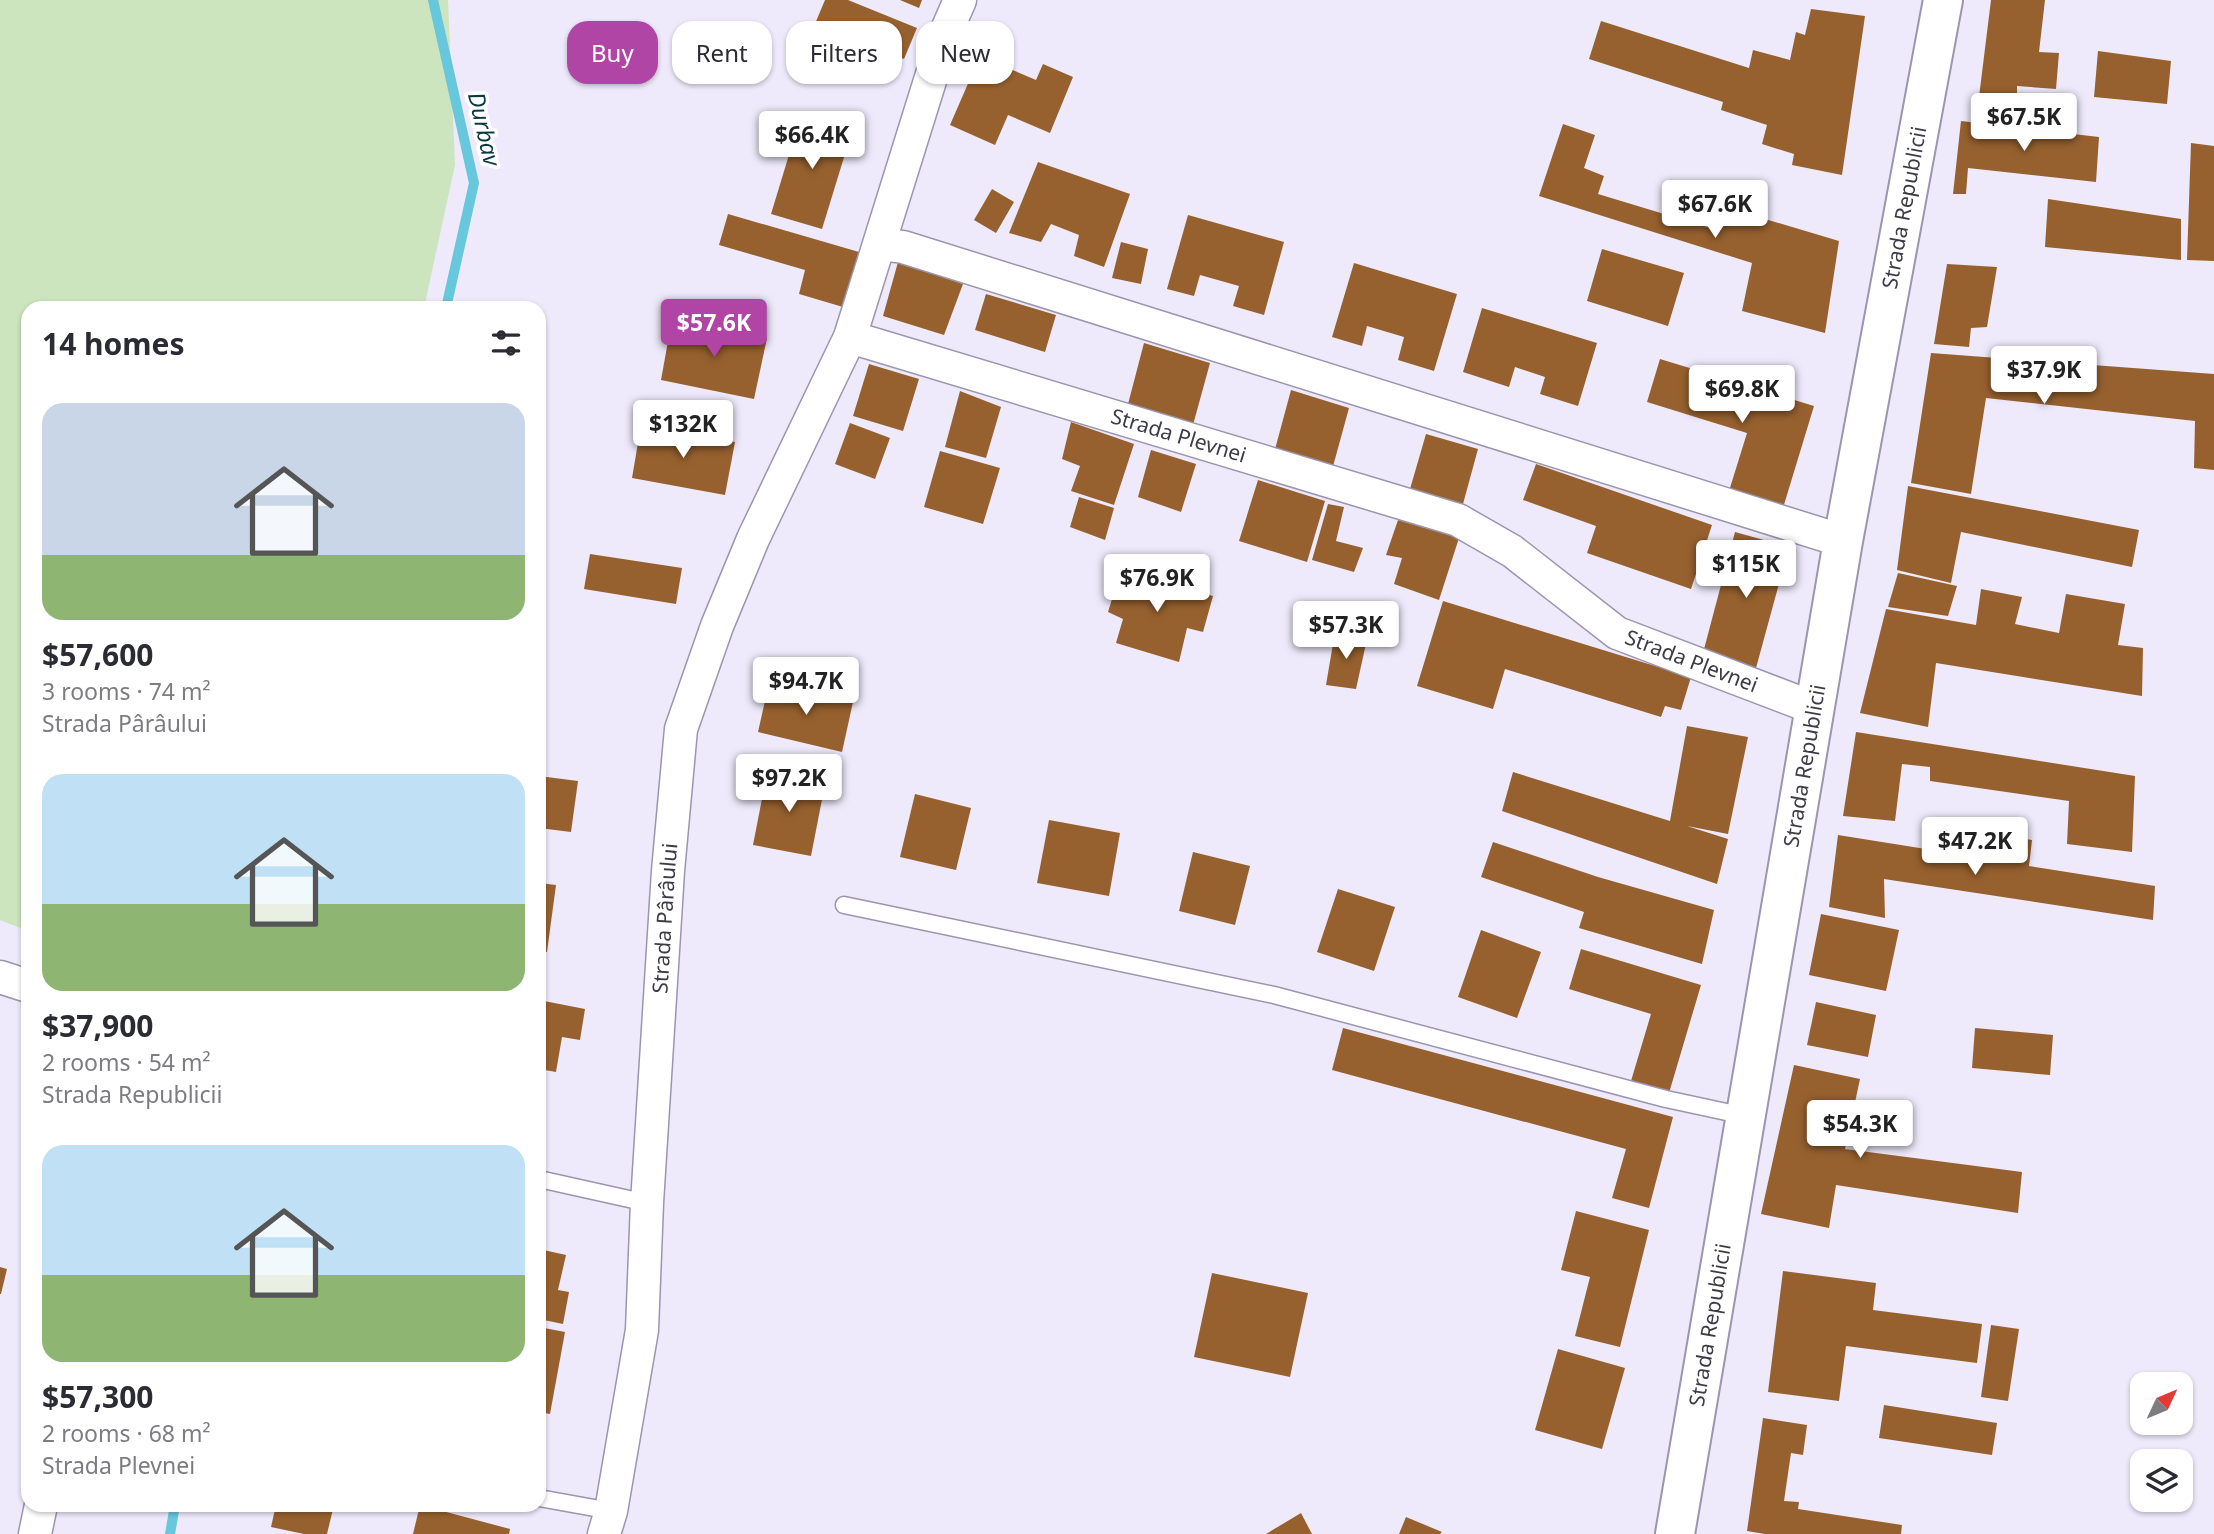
<!DOCTYPE html>
<html lang="en">
<head>
<meta charset="utf-8">
<style>
  body { margin:0; font-family:"Noto Sans",sans-serif; background:#f2f2f3; color:#2b2b33; height:100vh; display:flex; flex-direction:column; font-size:26px; white-space:nowrap }
  * { box-sizing:border-box; margin:0 }
  p { font-size:23px; color:#7c7c81 }
  .icon { flex:none; width:38px; height:38px; fill:none; stroke:currentColor; stroke-width:2; stroke-linecap:round; stroke-linejoin:round }
  .map { position:relative; flex:1; overflow:hidden }
  .details { position:absolute; left:21px; top:301px; width:525px; height:1211px; display:flex; flex-direction:column; background:#fff; border-radius:21px; box-shadow:0 2px 5px #0004 }
  .details>* { flex:none }
  .hud { position:absolute; left:567px; top:21px; width:665px; height:63px; display:flex; gap:14px }
  .needle { width:46px; rotate:46deg }
  .controls { position:absolute; left:2130px; top:1372px; display:grid; gap:14px }
  .controls a { display:grid; place-items:center; width:63px; height:63px; border-radius:14px; background:#fff; box-shadow:0 2px 5px #0004; font-size:35px }
  .price { position:absolute; translate:-50% -60px; padding:0 16px; border-radius:7px; background:#fff; color:#222; font-size:23px; line-height:46px; filter:drop-shadow(0 2px 4px #0008) }
  .price::after { content:''; position:absolute; left:50%; top:42px; width:21px; height:16px; margin-left:-10px; background:inherit; clip-path:polygon(0 0,100% 0,50% 100%) }
  .price.current { background:#b045a6; color:#fff }
  ul { padding:0; list-style:none }
  li { display:grid; align-content:center; gap:14px; height:371px; padding:0 21px }
  li span { display:grid; place-items:center; height:217px; border-radius:21px; color:#555 }
  li>.icon { margin-inline-start:auto }
  span .icon { width:126px; height:126px; fill:#fffc; stroke-width:1 }
  li b { font-size:30px }
  h2 { display:flex; justify-content:space-between; align-items:center; height:84px; padding:0 21px; font-size:30px }
  .tag { padding:0 24px; border-radius:21px; background:#fff; box-shadow:0 2px 5px #0004; font-size:24px; line-height:63px }
  .tag.current { background:#b045a6; color:#fff }
  .map>svg:first-child { display:block }
  .green { fill:#cce5be }
  .lines { fill:none; stroke-linecap:round; stroke-linejoin:round }
  .stream { stroke:#67c7dd; stroke-width:10 }
  .building { fill:#97612f }
  .lane-casing { stroke:#9b95ae; stroke-width:19 }
  .street-casing { stroke:#9b95ae; stroke-width:35 }
  .secondary-casing { stroke:#9b95ae; stroke-width:42 }
  .lane { stroke:#fff; stroke-width:16 }
  .street { stroke:#fff; stroke-width:32 }
  .secondary { stroke:#fff; stroke-width:38 }
  .labels { text-anchor:middle; stroke-width:7; stroke-linejoin:round; paint-order:stroke }
  .street-label { font-size:21px; fill:#3e3b46; stroke:#fff }
  .water-label { font-size:23px; font-style:italic; fill:#0a3842; stroke:#fff }
</style>
</head>
<body>
<div class="map">
<svg width="2214" height="1534" viewBox="0 0 2214 1534">
  <rect width="100%" height="100%" fill="#eeeafb"/>
  <!-- green -->
  <path class="green" d="M0,0H448L455,165L424,308H28V931L0,920Z"/>
  <g class="lines">
    <!-- stream -->
    <g class="stream">
      <path d="M433,0L474,183L446,308"/>
      <path d="M170,1534L175,1505"/>
    </g>
  </g>
  <!-- building -->
  <g class="building">
    <path d="M825,0H848L917,28L904,59L852,37L837,73L801,57Z"/>
    <path d="M900,0H922L919,8Z"/>
    <path d="M1991,0H2045L2039,52L2059,53L2056,89L2017,86V99L1979,97Z"/>
    <path d="M1811,9L1865,16L1842,175L1792,165L1794,154L1762,144L1767,125L1721,110L1723,102L1589,59L1601,21L1749,68L1753,50L1790,60L1796,32L1805,35Z"/>
    <path d="M2098,51L2171,61L2167,104L2094,97Z"/>
    <path d="M980,56L1036,80L1043,64L1073,77L1050,133L1008,115L995,145L950,125Z"/>
    <path d="M802,112L853,128L822,229L771,214Z"/>
    <path d="M1961,121L2099,137L2096,182L1968,168L1966,194H1953Z"/>
    <path d="M1563,124L1595,135L1584,168L1604,176L1598,194L1717,230L1725,207L1839,241L1825,333L1742,311L1752,263L1539,196Z"/>
    <path d="M2191,143L2214,146V261L2187,260Z"/>
    <path d="M1038,162L1130,194L1104,267L1074,256L1079,235L1051,224L1041,242L1009,233Z"/>
    <path d="M992,189L1014,202L996,233L974,220Z"/>
    <path d="M2048,199L2181,219V260L2045,247Z"/>
    <path d="M728,214L859,252L843,307L799,294L805,270L719,245Z"/>
    <path d="M1188,215L1284,242L1264,315L1233,306L1239,286L1200,275L1194,296L1167,289Z"/>
    <path d="M1121,242L1148,249L1141,284L1112,278Z"/>
    <path d="M1602,249L1684,273L1668,326L1587,301Z"/>
    <path d="M898,262L963,284L944,335L883,316Z"/>
    <path d="M1354,263L1457,294L1434,371L1398,360L1404,337L1367,326L1362,346L1332,337Z"/>
    <path d="M1947,264L1997,267L1987,327L1971,328L1969,347L1934,344Z"/>
    <path d="M986,294L1056,315L1045,352L975,330Z"/>
    <path d="M1482,308L1597,343L1578,406L1540,394L1545,377L1515,367L1509,387L1463,372Z"/>
    <path d="M672,319L767,338L754,399L661,380Z"/>
    <path d="M1144,343L1210,363L1193,425L1128,404Z"/>
    <path d="M1931,353L2214,374V470L2194,468L2195,421L1986,398L1971,494L1911,483Z"/>
    <path d="M1660,359L1814,406L1783,508L1729,491L1747,433L1647,402Z"/>
    <path d="M869,364L919,379L903,431L853,416Z"/>
    <path d="M1291,390L1349,408L1332,470L1274,453Z"/>
    <path d="M960,391L1001,407L986,458L945,447Z"/>
    <path d="M1071,422L1134,444L1114,505L1071,491L1080,466L1062,459Z"/>
    <path d="M850,423L890,438L875,479L835,464Z"/>
    <path d="M641,425L735,442L725,495L632,478Z"/>
    <path d="M1426,434L1478,449L1463,504L1410,489Z"/>
    <path d="M1151,450L1196,464L1181,512L1138,497Z"/>
    <path d="M940,451L1000,468L983,524L924,507Z"/>
    <path d="M1536,464L1712,525L1691,589L1587,553L1596,526L1523,500Z"/>
    <path d="M1258,480L1325,501L1307,562L1239,541Z"/>
    <path d="M1908,486L2139,530L2132,567L1961,532L1951,583L1897,570Z"/>
    <path d="M1079,497L1114,508L1105,540L1070,527Z"/>
    <path d="M1328,504L1344,507L1336,541L1363,548L1354,572L1312,560Z"/>
    <path d="M1398,520L1459,538L1439,600L1394,584L1402,558L1386,555Z"/>
    <path d="M1735,532L1789,547L1756,668L1703,653Z"/>
    <path d="M590,554L682,568L676,604L584,589Z"/>
    <path d="M1121,570L1213,596L1203,632L1187,628L1179,662L1116,643L1123,619L1108,612Z"/>
    <path d="M1898,573L1957,586L1948,616L1888,607Z"/>
    <path d="M1981,589L2022,597L2015,624L2059,633L2066,594L2125,604L2118,645L2143,648L2142,696L1936,663L1928,727L1860,713L1886,609L1976,625Z"/>
    <path d="M1443,601L1691,677L1681,710L1665,706L1661,717L1505,669L1493,709L1417,686Z"/>
    <path d="M1335,632L1367,639L1356,689L1326,685Z"/>
    <path d="M769,683L853,702L842,752L758,732Z"/>
    <path d="M1687,726L1748,737L1728,834L1687,826L1728,839L1717,884L1502,811L1513,772L1670,821Z"/>
    <path d="M1856,732L2135,776L2132,852L2067,844L2069,801L1930,781V767L1902,764L1895,821L1843,816Z"/>
    <path d="M767,773L825,784L811,856L753,845Z"/>
    <path d="M539,776L578,781L571,832L539,828Z"/>
    <path d="M915,794L971,808L956,870L900,857Z"/>
    <path d="M1049,820L1120,833L1109,896L1037,883Z"/>
    <path d="M1982,832L2032,840L2029,866L2155,886L2153,920L1884,879L1885,918L1829,907L1838,835L1976,857Z"/>
    <path d="M1493,842L1598,877L1714,910L1702,964L1579,928L1584,912L1481,877Z"/>
    <path d="M1193,852L1250,866L1235,925L1179,911Z"/>
    <path d="M539,883L556,885L547,952L539,951Z"/>
    <path d="M1338,889L1395,907L1374,971L1317,952Z"/>
    <path d="M1821,914L1899,930L1886,991L1809,975Z"/>
    <path d="M1481,930L1541,952L1517,1018L1458,997Z"/>
    <path d="M1581,949L1701,985L1669,1093L1631,1081L1651,1014L1569,989Z"/>
    <path d="M539,1000L585,1009L580,1040L562,1037L556,1072L539,1069Z"/>
    <path d="M1816,1002L1876,1015L1868,1057L1807,1045Z"/>
    <path d="M1343,1028L1673,1117L1649,1208L1612,1198L1626,1149L1332,1070Z"/>
    <path d="M1975,1028L2053,1035L2050,1075L1972,1068Z"/>
    <path d="M1794,1065L1860,1079L1845,1149L2022,1172L2018,1213L1836,1185L1829,1228L1761,1214Z"/>
    <path d="M1576,1211L1649,1230L1620,1347L1575,1336L1590,1277L1561,1270Z"/>
    <path d="M539,1249L566,1255L558,1290L569,1292L563,1324L539,1319Z"/>
    <path d="M0,1267L7,1269L1,1294H0Z"/>
    <path d="M1783,1271L1876,1283L1873,1310L1982,1324L1977,1363L1846,1346L1839,1401L1768,1392Z"/>
    <path d="M1212,1273L1308,1293L1290,1377L1194,1357Z"/>
    <path d="M1991,1325L2019,1329L2008,1401L1981,1397Z"/>
    <path d="M539,1327L565,1332L550,1414L539,1412Z"/>
    <path d="M1558,1349L1625,1368L1602,1449L1535,1430Z"/>
    <path d="M1884,1405L1997,1423L1992,1455L1879,1438Z"/>
    <path d="M1763,1418L1807,1425L1803,1455L1791,1453L1784,1501L1799,1502L1798,1509L1902,1525L1901,1534H1765L1747,1531Z"/>
    <path d="M276,1505H334L327,1534H304L271,1527Z"/>
    <path d="M420,1505L510,1529L509,1534H413Z"/>
    <path d="M1301,1513L1312,1534H1266Z"/>
    <path d="M1406,1517L1442,1532L1440,1534H1399Z"/>
  </g>
  <g class="lines">
    <defs>
      <g id="lane">
        <path d="M844,905L1274,995L1666,1099L1745,1116"/>
        <path d="M539,1179L647,1203"/>
        <path d="M539,1498L611,1511"/>
      </g>
      <g id="street">
        <path d="M880,244L903,247L1843,541"/>
        <path id="s1" d="M850,337L1458,520L1512,551L1617,633L1814,708"/>
        <path d="M0,977L28,986"/>
        <path d="M35,1534L41,1505"/>
        <path id="s2" d="M604,1534L611,1511L642,1330L647,1203L668,871L681,729L717,626L753,539L850,337L943,39L960,0"/>
      </g>
      <g id="secondary">
        <path id="s3" d="M1675,1534L1843,541L1943,0"/>
      </g>
    </defs>
    <!-- lane casing -->
    <use href="#lane" class="lane-casing"/>
    <!-- street casing -->
    <use href="#street" class="street-casing"/>
    <!-- secondary casing -->
    <use href="#secondary" class="secondary-casing"/>
    <!-- lane -->
    <use href="#lane" class="lane"/>
    <!-- street -->
    <use href="#street" class="street"/>
    <!-- secondary -->
    <use href="#secondary" class="secondary"/>
  </g>
  <g class="labels">
    <!-- street labels -->
    <g class="street-label">
      <text dy="7" stroke="none"><textPath href="#s3" startOffset="1346">Strada Republicii</textPath></text>
      <text dy="7" stroke="none"><textPath href="#s1" startOffset="343">Strada Plevnei</textPath></text>
      <text dy="7" stroke="none"><textPath href="#s1" startOffset="910">Strada Plevnei</textPath></text>
      <text dy="7" stroke="none"><textPath href="#s3" startOffset="779">Strada Republicii</textPath></text>
      <text dy="7" stroke="none"><textPath href="#s2" startOffset="620">Strada Pârâului</textPath></text>
      <text dy="7" stroke="none"><textPath href="#s3" startOffset="212">Strada Republicii</textPath></text>
    </g>
    <!-- water labels -->
    <g class="water-label">
      <text transform="translate(484 129) rotate(77)" y="8">Durbav</text>
    </g>
  </g>
</svg>
<div class="controls">
<a><svg class="needle" viewBox="-14 -14 28 28"><path d="M0-13l5 13h-10z" fill="#e53935"/><path d="M0 13l5-13h-10z" fill="#7c7c81"/></svg></a>
<a><svg class="icon" aria-label="layers" viewBox="0 0 24 24"><path d="M12 4l9 5-9 5-9-5zM3 14l9 5 9-5"/></svg></a>
</div>
<b class="price" style="left:2024px;top:153px">$67.5K</b>
<b class="price" style="left:812px;top:171px">$66.4K</b>
<b class="price" style="left:1715px;top:240px">$67.6K</b>
<b class="price current" style="left:714px;top:359px">$57.6K</b>
<b class="price" style="left:2044px;top:406px">$37.9K</b>
<b class="price" style="left:1742px;top:425px">$69.8K</b>
<b class="price" style="left:683px;top:460px">$132K</b>
<b class="price" style="left:1746px;top:600px">$115K</b>
<b class="price" style="left:1157px;top:614px">$76.9K</b>
<b class="price" style="left:1346px;top:661px">$57.3K</b>
<b class="price" style="left:806px;top:717px">$94.7K</b>
<b class="price" style="left:789px;top:814px">$97.2K</b>
<b class="price" style="left:1975px;top:877px">$47.2K</b>
<b class="price" style="left:1860px;top:1160px">$54.3K</b>
<div class="hud">
<a class="tag current">Buy</a>
<a class="tag">Rent</a>
<a class="tag">Filters</a>
<a class="tag">New</a>
</div>
<section class="details">
<h2>14 homes<svg class="icon" aria-label="filters" viewBox="0 0 24 24"><path d="M4 7h16M4 17h16"/><circle cx="9" cy="7" r="2"/><circle cx="15" cy="17" r="2"/></svg></h2>
<ul>
<li><span style="background:linear-gradient(#c9d6e8 70%,#8fb573 0)"><svg class="icon" aria-label="home" viewBox="0 0 24 24"><path d="M3 11l9-7 9 7M6 9v11h12V9"/></svg></span><div><b>$57,600</b><p>3 rooms · 74 m²</p><p>Strada Pârâului</p></div></li>
<li><span style="background:linear-gradient(#bfe0f5 60%,#8fb573 0)"><svg class="icon" aria-label="home" viewBox="0 0 24 24"><path d="M3 11l9-7 9 7M6 9v11h12V9"/></svg></span><div><b>$37,900</b><p>2 rooms · 54 m²</p><p>Strada Republicii</p></div></li>
<li><span style="background:linear-gradient(#bfe0f5 60%,#8fb573 0)"><svg class="icon" aria-label="home" viewBox="0 0 24 24"><path d="M3 11l9-7 9 7M6 9v11h12V9"/></svg></span><div><b>$57,300</b><p>2 rooms · 68 m²</p><p>Strada Plevnei</p></div></li>
</ul>
</section>
</div>
</body>
</html>
